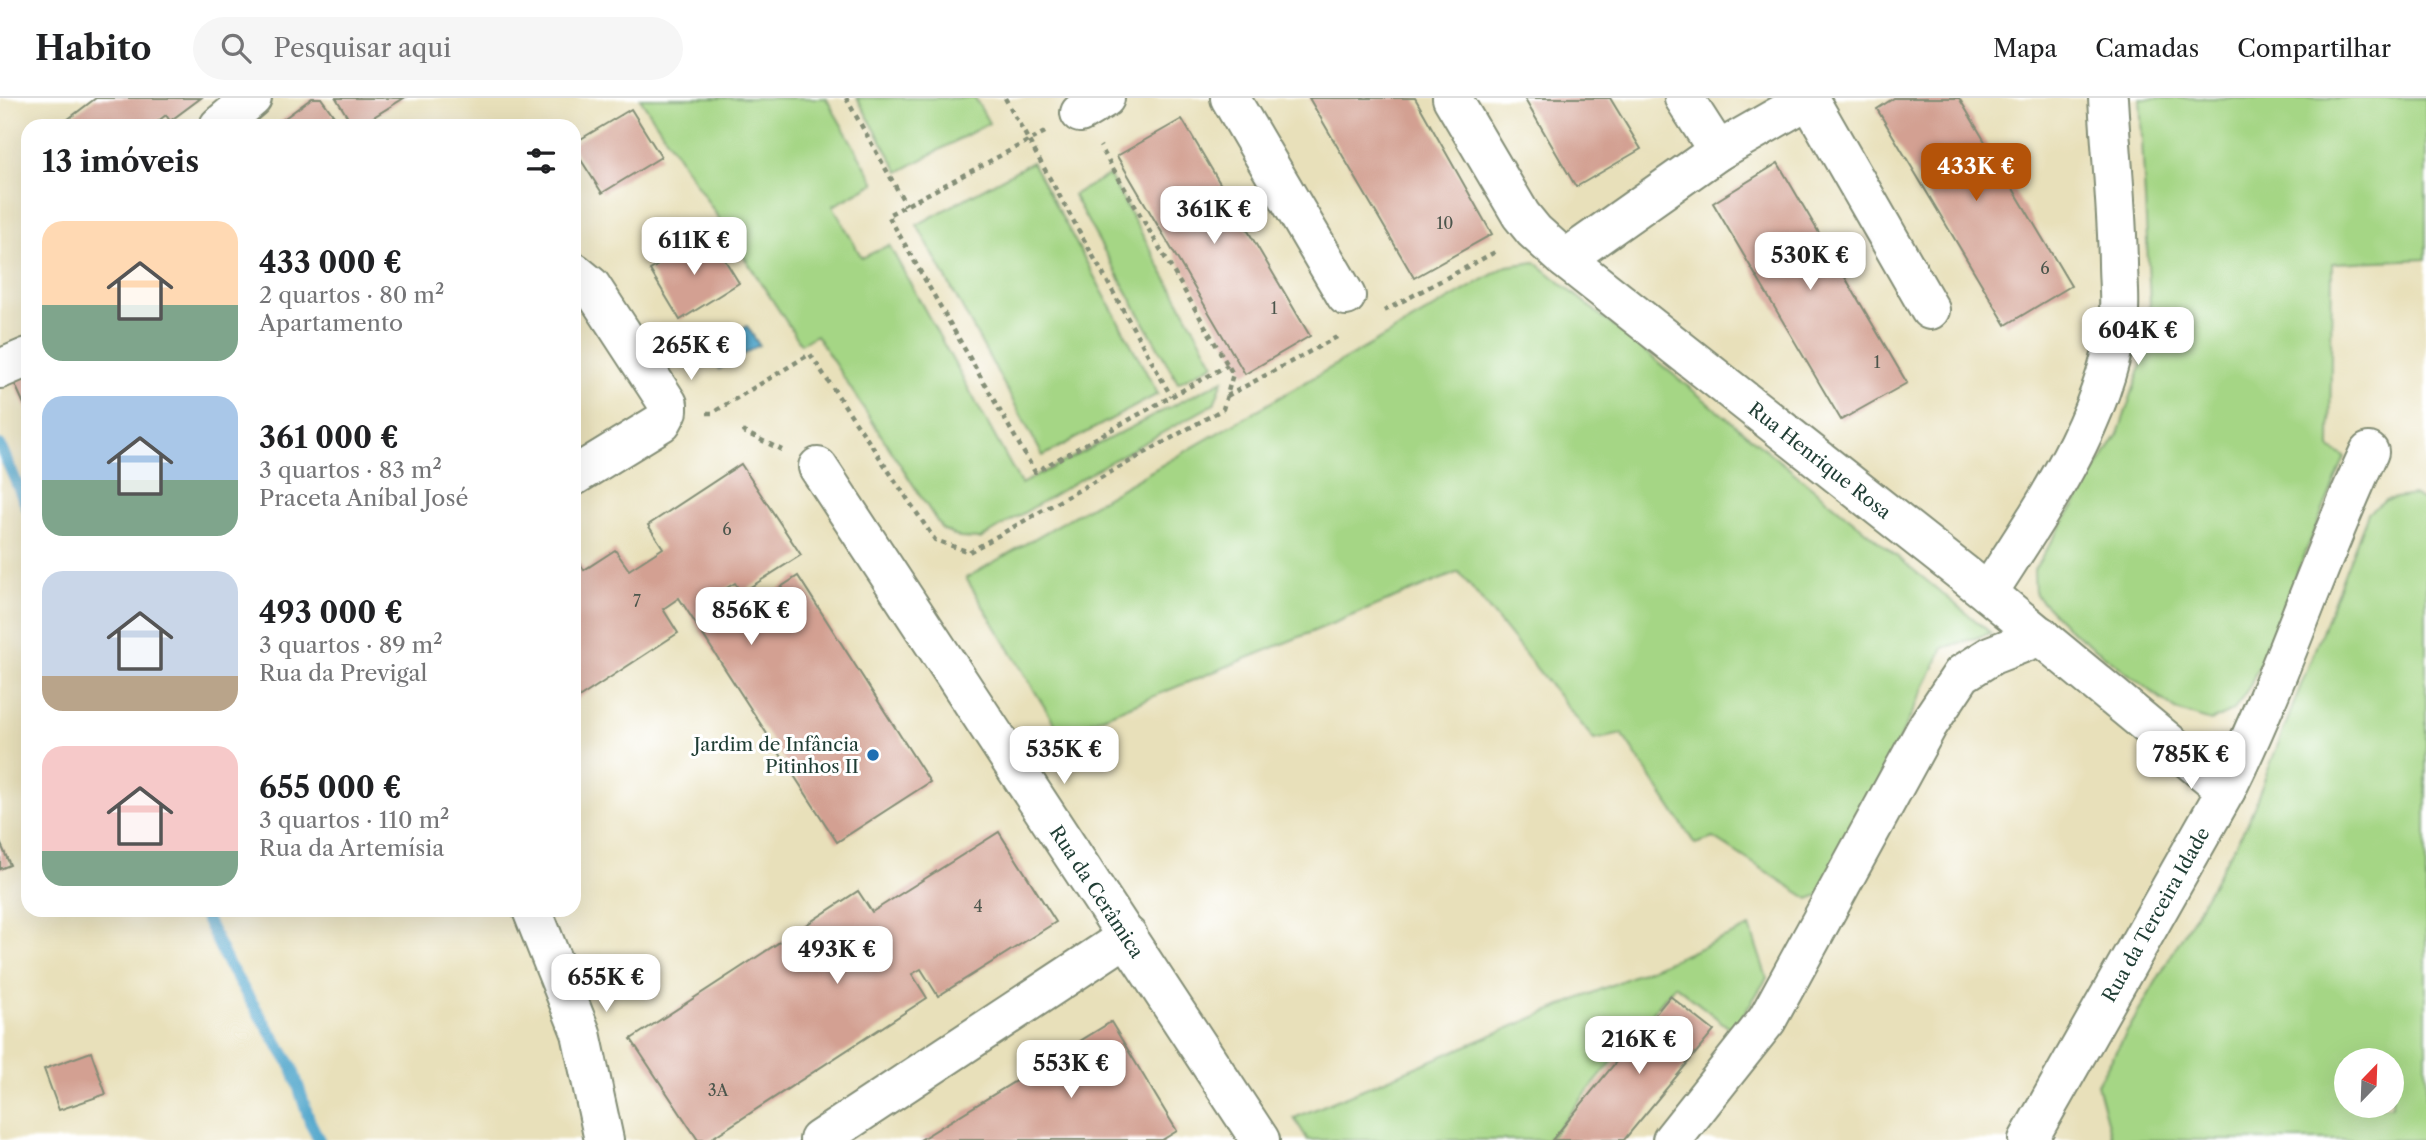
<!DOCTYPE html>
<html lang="pt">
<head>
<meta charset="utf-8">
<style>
  body { margin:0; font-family:"Libre Caslon Text",serif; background:#f6f6f6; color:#202124; height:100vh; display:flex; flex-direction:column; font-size:26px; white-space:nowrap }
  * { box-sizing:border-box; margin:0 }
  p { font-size:23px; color:#757577 }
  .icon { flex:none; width:38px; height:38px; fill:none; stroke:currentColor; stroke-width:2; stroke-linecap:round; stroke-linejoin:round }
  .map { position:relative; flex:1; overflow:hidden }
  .details { position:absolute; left:21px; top:21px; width:560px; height:798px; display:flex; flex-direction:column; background:#fff; border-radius:21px; box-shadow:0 7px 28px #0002 }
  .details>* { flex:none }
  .needle { width:46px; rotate:23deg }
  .controls { position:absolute; left:2334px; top:950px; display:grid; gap:14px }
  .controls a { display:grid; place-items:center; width:70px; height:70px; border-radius:50%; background:#fff; box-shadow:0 7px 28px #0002; font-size:35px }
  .price { position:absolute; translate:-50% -60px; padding:0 16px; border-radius:14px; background:#fff; color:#222; font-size:23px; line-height:46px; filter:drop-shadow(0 2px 4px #0008) }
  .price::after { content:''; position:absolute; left:50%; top:42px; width:21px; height:16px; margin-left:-10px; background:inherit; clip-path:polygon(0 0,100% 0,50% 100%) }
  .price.on { background:#b45309; color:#fff }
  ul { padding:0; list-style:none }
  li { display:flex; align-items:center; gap:21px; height:175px; padding:0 21px }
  li span { display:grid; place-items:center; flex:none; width:196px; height:140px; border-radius:21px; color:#555 }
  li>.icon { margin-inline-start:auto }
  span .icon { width:84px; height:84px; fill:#fffc; stroke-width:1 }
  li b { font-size:30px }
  h2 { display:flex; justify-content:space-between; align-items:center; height:84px; padding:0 21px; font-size:30px }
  header { display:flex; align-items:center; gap:42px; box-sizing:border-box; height:98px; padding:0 35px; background:#fff; border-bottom:2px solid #e0e0e0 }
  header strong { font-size:33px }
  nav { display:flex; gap:38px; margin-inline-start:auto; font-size:24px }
  .search { width:490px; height:63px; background:#f6f6f6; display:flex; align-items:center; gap:18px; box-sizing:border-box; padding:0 24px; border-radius:38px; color:#757577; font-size:26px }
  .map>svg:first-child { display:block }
  .green { fill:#a5d685; stroke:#628a5c; stroke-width:2; fill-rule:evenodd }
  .water { fill:#4ea4ca; stroke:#36707f; stroke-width:2 }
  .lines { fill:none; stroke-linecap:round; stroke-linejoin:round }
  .stream { stroke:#4ea4ca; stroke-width:12 }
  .building { fill:#d3a092 }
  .minor-casing { stroke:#848e77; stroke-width:42 }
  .path { stroke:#848e77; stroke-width:4.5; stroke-dasharray:5 5; stroke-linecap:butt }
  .minor { stroke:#fff; stroke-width:38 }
  .poi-dot { fill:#1f6fb2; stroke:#fff; stroke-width:2.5 }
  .labels { text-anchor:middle; stroke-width:6; stroke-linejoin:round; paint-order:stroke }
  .number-label { font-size:16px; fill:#4c564c }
  .street-label { font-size:19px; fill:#1f3d34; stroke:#fff }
  .poi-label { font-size:19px; fill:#1f3d34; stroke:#fff; text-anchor:end }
</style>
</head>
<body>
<header>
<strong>Habito</strong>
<div class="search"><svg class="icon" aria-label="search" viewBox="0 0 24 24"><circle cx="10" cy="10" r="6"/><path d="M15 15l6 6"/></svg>Pesquisar aqui</div>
<nav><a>Mapa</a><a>Camadas</a><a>Compartilhar</a></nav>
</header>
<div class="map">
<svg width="2426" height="1042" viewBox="0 0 2426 1042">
  <rect width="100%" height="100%" fill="#fff"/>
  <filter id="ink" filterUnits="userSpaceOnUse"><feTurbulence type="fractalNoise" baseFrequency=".0143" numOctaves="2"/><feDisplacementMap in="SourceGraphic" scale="14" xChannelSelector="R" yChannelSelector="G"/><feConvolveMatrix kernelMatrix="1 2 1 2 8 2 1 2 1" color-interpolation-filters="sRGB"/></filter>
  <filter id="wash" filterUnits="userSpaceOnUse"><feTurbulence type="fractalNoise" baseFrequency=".00686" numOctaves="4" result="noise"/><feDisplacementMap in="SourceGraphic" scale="28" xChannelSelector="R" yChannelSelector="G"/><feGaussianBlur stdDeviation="1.57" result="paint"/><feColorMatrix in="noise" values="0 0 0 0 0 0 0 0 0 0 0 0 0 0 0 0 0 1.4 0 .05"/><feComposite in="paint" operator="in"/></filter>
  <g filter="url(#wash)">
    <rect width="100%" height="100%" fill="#e8e0ba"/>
    <!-- green -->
    <g class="green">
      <path d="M640,0H826L875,85L833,108L862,160L889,147L1021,386L1223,282L1214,306L1097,371L980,441L960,440L942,431L816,237L801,246Z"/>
      <path d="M857,0H975L989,25L899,74Z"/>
      <path d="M2140,0H2426V161L2332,165L2330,350L2345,359L2251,586L2234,612L2211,623L2176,612L2067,529L2035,496L2034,472L2118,336L2141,269L2150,205Z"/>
      <path d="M1032,64L1158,296L1043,358L917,127Z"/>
      <path d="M1109,77L1214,266L1178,285L1073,97Z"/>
      <path d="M1535,164L1991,535L1943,550L1827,794L1809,801L1714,740L1695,746L1622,636L1594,642L1459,474L1061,636L966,480L1507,168Z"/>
      <path d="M2413,397L2426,404V1042H2112L2097,986L2247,726L2368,415L2385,402ZM2347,962H2392V1008H2347Z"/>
      <path d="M1750,829L1767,880L1733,933L1675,887L1548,1042H1308L1294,1020Z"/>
    </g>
    <!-- water -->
    <path class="water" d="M747,228L759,247L719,271L708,252Z"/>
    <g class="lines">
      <!-- stream -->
      <g class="stream">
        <path d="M0,347L28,411"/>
        <path d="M202,812L228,866L292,969L310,1024L319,1042"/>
      </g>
    </g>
    <g id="blocks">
      <!-- building -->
      <g class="building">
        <path d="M96,0H201L170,23L166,17L152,28H59Z"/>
        <path d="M312,0H321L341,28H274Z"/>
        <path d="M336,0H404L359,28H353Z"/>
        <path d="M1309,0H1415L1492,136L1414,180Z"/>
        <path d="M1524,0H1610L1641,51L1576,89Z"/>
        <path d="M1894,0H1959L2071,188L2006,227L1877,11Z"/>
        <path d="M631,11L661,59L602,95L574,51V45Z"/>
        <path d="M1182,21L1310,238L1245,276L1117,58Z"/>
        <path d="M1778,65L1907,285L1841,322L1713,105Z"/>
        <path d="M709,136L739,185L680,222L650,172Z"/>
        <path d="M28,278V315L14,284Z"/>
        <path d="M741,366L801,457L741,495L735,485L720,494L736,518L798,478L930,684L837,744L679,500L663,511L678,535L574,603V456L584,472L615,452L629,472L663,450L648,427Z"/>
        <path d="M999,734L1056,824L938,898L921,871L912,876L927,900L709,1042H698L631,941L858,793L872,814Z"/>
        <path d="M0,744L10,767L0,771Z"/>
        <path d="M1670,898L1714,933L1624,1042H1552Z"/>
        <path d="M1111,924L1177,1033L1162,1042H920Z"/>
        <path d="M91,954L106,996L59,1012L44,971Z"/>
      </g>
    </g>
  </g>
  <g filter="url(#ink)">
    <use href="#blocks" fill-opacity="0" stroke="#848e77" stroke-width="2"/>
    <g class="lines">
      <defs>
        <g id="minor">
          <path d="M1230,0L1346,198"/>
          <path id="s1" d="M1452,0L1521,117L1534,133L1565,161L1988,495L2226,692"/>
          <path d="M1684,0L1718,53"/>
          <path d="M1080,15L1105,0"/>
          <path d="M219,28L252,0"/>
          <path d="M1565,161L1718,53L1809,1L1930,212"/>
          <path d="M574,174L591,188L668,306V313L662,324L574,378"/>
          <path d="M0,271L28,259"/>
          <path id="s2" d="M818,369L1260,1042"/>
          <path d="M1988,495C2044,407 2108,319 2119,213C2120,197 2118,180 2118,165C2117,110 2111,55 2108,0"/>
          <path d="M532,812L581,935L604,1042"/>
          <path d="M819,1042L1128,838"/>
          <path d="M1672,1042L1767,922L1928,627L1962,576L1992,557L2041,538"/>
          <path id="s3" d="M2028,1042L2226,692C2281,582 2317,465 2369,354"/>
        </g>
      </defs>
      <!-- minor casing -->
      <use href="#minor" class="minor-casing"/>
      <!-- path -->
      <g class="path">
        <path d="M846,0L906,107"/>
        <path d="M1005,0L1171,298"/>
        <path d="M1045,34L888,117L1035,374L1228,267"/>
        <path d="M1384,213L1497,153"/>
        <path d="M1227,298L1337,239"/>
        <path d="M707,315H712L810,256L935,442L969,454L1223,311L1233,276L1100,48"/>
        <path d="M742,333L782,352"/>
      </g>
      <!-- minor -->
      <use href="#minor" class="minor"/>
    </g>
  </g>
  <!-- markers -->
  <circle class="poi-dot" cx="873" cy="657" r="7"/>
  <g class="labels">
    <!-- number labels -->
    <g class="number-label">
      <text x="1445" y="131">10</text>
      <text x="2045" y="176">6</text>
      <text x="1274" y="216">1</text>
      <text x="1877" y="270">1</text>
      <text x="727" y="437">6</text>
      <text x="637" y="509">7</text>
      <text x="978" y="814">4</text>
      <text x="718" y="998">3A</text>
    </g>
    <!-- street labels -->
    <g class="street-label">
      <text dy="7" stroke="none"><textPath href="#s1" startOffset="523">Rua Henrique Rosa</textPath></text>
      <text dy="7" stroke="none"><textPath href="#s2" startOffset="508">Rua da Cerâmica</textPath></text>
      <text dy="7" stroke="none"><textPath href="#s3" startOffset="259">Rua da Terceira Idade</textPath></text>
    </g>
    <!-- poi labels -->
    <g class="poi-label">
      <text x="859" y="653">Jardim de Infância<tspan x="859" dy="22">Pitinhos II</tspan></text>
    </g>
  </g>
</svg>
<div class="controls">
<a><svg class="needle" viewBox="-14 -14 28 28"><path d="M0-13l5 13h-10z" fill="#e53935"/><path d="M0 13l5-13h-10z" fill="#757577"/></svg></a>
</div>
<b class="price on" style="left:1976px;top:105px">433K €</b>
<b class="price" style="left:1214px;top:148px">361K €</b>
<b class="price" style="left:694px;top:179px">611K €</b>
<b class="price" style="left:1810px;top:194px">530K €</b>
<b class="price" style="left:2138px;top:269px">604K €</b>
<b class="price" style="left:691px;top:284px">265K €</b>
<b class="price" style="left:751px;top:549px">856K €</b>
<b class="price" style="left:1064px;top:688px">535K €</b>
<b class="price" style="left:2191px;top:693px">785K €</b>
<b class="price" style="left:837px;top:888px">493K €</b>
<b class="price" style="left:606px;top:916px">655K €</b>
<b class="price" style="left:1639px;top:978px">216K €</b>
<b class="price" style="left:1071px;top:1002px">553K €</b>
<section class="details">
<h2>13 imóveis<svg class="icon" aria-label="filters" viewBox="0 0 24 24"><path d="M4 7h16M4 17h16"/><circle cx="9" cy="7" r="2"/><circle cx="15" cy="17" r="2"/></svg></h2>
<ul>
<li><span style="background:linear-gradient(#ffd9b3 60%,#7fa58c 0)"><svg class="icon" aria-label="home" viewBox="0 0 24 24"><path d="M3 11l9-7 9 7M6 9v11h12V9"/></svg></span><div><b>433 000 €</b><p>2 quartos · 80 m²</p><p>Apartamento</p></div></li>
<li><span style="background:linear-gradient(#a9c7e8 60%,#7fa58c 0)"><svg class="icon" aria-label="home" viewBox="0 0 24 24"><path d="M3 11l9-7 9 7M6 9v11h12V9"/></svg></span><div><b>361 000 €</b><p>3 quartos · 83 m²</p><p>Praceta Aníbal José</p></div></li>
<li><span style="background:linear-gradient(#c9d6e8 75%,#b9a48a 0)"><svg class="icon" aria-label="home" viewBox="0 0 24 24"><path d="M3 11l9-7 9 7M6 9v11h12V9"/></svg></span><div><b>493 000 €</b><p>3 quartos · 89 m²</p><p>Rua da Previgal</p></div></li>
<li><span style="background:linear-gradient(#f6c9c9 75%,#7fa58c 0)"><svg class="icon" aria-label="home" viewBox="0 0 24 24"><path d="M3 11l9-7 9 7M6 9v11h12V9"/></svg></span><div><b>655 000 €</b><p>3 quartos · 110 m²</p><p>Rua da Artemísia</p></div></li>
</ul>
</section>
</div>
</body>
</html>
